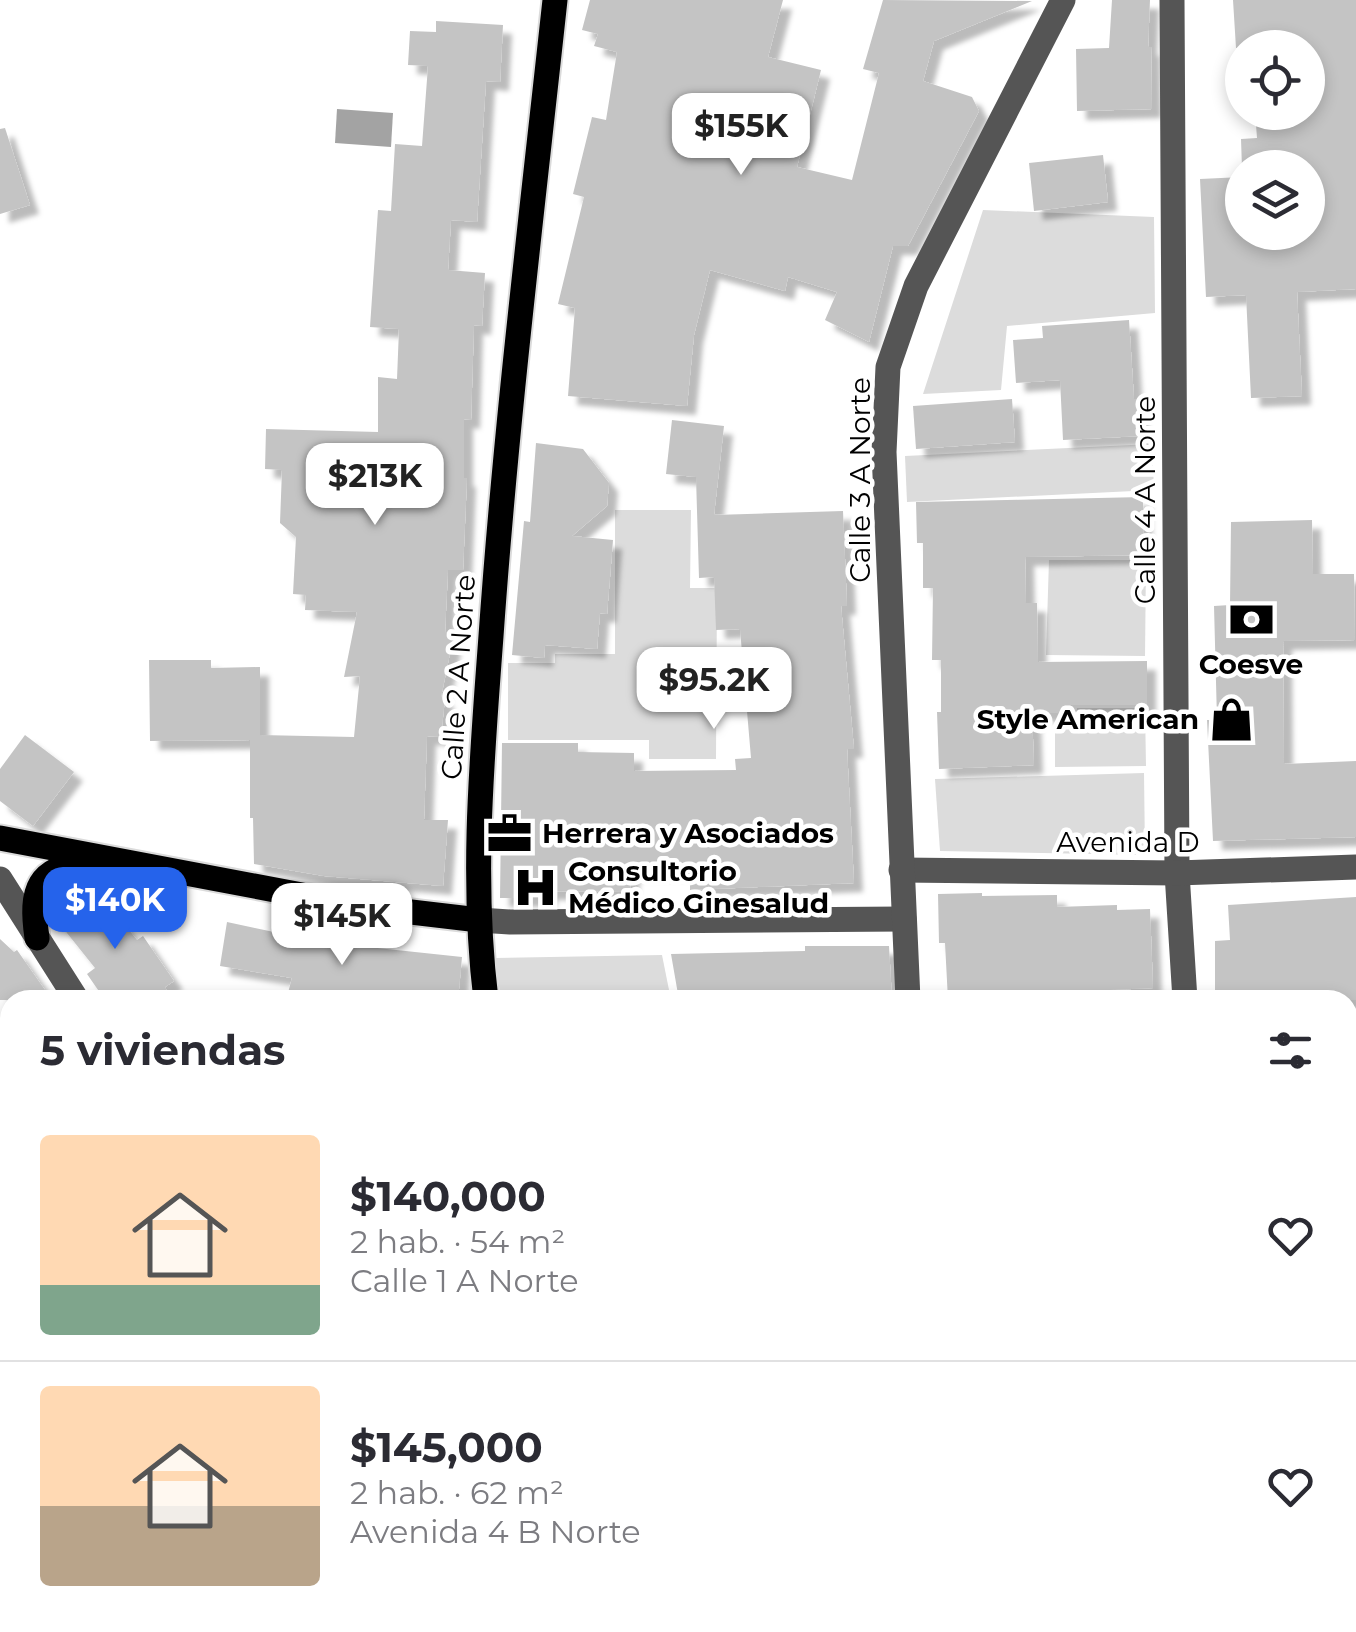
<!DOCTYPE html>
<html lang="es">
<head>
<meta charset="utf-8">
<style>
  body { margin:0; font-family:Montserrat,sans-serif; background:#f7f7f7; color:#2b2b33; height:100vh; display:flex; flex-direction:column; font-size:38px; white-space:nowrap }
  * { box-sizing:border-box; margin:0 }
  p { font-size:32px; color:#7c7c81 }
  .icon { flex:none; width:55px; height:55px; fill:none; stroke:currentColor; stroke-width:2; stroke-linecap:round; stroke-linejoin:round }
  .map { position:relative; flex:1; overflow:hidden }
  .sheet { position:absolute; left:0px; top:990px; width:1358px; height:642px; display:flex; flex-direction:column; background:#fff; border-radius:30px 30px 0 0; box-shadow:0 5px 15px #0003 }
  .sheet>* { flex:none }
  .controls { position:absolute; left:1225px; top:30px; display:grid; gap:20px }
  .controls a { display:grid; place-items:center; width:100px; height:100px; border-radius:50%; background:#fff; box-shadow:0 5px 15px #0003; font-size:50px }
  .price { position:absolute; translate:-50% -85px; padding:0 22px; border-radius:20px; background:#fff; color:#222; font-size:32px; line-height:65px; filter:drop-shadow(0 2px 5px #0008) }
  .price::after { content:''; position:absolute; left:50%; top:60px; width:30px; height:22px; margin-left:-15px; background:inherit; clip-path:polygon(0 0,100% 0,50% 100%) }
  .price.on { background:#2563eb; color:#fff }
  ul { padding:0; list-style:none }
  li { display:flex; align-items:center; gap:30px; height:250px; padding:0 40px }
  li+li { border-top:2px solid #e1e1e2 }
  li span { display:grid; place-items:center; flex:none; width:280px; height:200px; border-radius:10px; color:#555 }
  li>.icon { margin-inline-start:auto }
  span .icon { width:120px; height:120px; fill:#fffc; stroke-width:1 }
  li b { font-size:42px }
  h2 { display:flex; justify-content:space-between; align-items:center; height:120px; padding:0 40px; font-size:42px }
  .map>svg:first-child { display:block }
  .green { fill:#dcdcdc }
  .water { fill:#a3a3a3 }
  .building { fill:#c4c4c4; filter:url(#shadow) }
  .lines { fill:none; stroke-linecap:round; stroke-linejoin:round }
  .major-casing { stroke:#dbdbdb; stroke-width:29 }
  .minor { stroke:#555; stroke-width:25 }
  .major { stroke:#000; stroke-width:25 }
  .labels { text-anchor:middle; stroke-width:9; stroke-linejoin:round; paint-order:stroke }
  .street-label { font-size:28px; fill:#000; stroke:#fff }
  .poi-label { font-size:28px; font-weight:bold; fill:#000; stroke:#fff; text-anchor:start }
</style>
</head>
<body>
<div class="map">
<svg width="1356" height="1632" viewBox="0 0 1356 1632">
  <defs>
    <filter id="shadow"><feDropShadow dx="9" dy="9" stdDeviation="2.5" flood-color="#0004"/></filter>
  </defs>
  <rect width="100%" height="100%" fill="#fff"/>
  <!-- green -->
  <g class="green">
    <path d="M983,210L1154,217L1155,313L1007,326L1001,390L923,394Z"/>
    <path d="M1152,444L1154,490L907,502L905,456Z"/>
    <path d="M615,510H691L690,588H717L716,759H649V740H508V663H555V654H615Z"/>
    <path d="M1049,560H1146L1145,656L1046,655Z"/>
    <path d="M1077,708H1145L1146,766L1055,767V721H1076Z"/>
    <path d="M1144,773L1145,855L940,851L935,779Z"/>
    <path d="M662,955L671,1000H501L495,958Z"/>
    <path d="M893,1622L894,1632H627L626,1623Z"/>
  </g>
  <!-- water -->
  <path class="water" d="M337,109L393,113L391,147L335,143Z"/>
  <!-- building -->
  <g class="building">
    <path d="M590,0H783L768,57L821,70L797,167L852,180L879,73L863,69L883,0L1032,1L934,41L923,81L972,97L979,111L908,246H893L869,342L825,320L837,292L788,277L785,291L710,270L694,335L687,406L568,396L575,308L558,304L584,197L573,194L592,117L606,120L617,52L594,46L598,34L582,30Z"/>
    <path d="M1112,0H1150L1148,47H1151L1152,109L1077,111L1076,49L1109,48Z"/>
    <path d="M1233,0H1356V289L1297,292L1302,396L1251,398L1246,295L1206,297L1200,179L1242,177V232H1308V168H1242L1241,139L1257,138L1255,112H1308V48H1236Z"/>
    <path d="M436,21L503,25L500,82L486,81L477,222L451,220L448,270L485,273L482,326L474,325L471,420L464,419V478H467L463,570H448L445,632L454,634L441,697L445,698L441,737L427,736L424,820H448L443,886L324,876L254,864L253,818H250V740L150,741L149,660H211V668L260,667V735L354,737L360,676L344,677L357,612L305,610L306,595L293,594L296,537L280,523L282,470L265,469L266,429L378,432V377L397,379L399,329L370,327L378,210L391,211L395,144L422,146L428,66L408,65L410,31L436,32Z"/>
    <path d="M5,128L30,205L0,214V129Z"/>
    <path d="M1103,155L1108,202L1034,211L1029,163Z"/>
    <path d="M1129,320L1134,399H1139L1140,436L1063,440L1060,380L1016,383L1013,340L1043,338L1042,326Z"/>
    <path d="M1012,399L1015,442L916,449L913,406Z"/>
    <path d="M672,420L724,426L714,515L843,511L847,606H841L854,749H847L854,883L690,890V871L631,872L630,892L548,891V898H500L502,743H578V752L634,753V771L736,770L735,759L751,758L740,629L716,630L714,577L699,578L696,477L666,474Z"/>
    <path d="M536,443L583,449L609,483L607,506L572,536L613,540L607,614L600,613L597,649L545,645L544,658L512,655L524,521L530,522Z"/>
    <path d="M1143,497L1144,555L1025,557L1026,603H1037L1038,662L1147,661V705H1071V713H1032L1034,765L939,769L937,712H941V660H932L933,588H923V543H917L916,502Z"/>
    <path d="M1312,520L1313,574H1354L1355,640L1283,641L1284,764L1356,761V837L1213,841L1207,720H1217L1214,606L1230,605L1231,522Z"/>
    <path d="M25,735L74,772L33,826L0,801V769Z"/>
    <path d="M94,887L137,940L143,936L174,981L165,987L172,1000H105L87,974L95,968L55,918Z"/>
    <path d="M982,893V896L1057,895V907L1117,905V910L1150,909L1153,988L1045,993V1000H948L945,943H939L938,894Z"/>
    <path d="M1356,897V1000H1215V941L1230,940L1228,905Z"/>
    <path d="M227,922L321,942L462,957L458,1000H286L292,978L220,966Z"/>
    <path d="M0,939L14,952L17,950L52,1000H0Z"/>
    <path d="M805,946H889L892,1000H805V994H741V1000H679L671,954L805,951Z"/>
  </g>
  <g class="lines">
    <defs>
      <g id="major">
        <path d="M0,838L360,906L479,920"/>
        <path d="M37,938C30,890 37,867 90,861"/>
        <path d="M486,1000C471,878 482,758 491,636C506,423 532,212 555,0"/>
        <path d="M564,1622L565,1632"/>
      </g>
    </defs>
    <!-- major casing -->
    <use href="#major" class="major-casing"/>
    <!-- minor -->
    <g class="minor">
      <path d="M1172,0L1177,873L1185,1000"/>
      <path d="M901,870L1177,873L1356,867"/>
      <path d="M0,879L77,1000"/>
      <path d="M479,920L510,922L904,919"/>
      <path d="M908,1000L884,452L888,367L916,286L1063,0"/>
      <path d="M1348,1309L1356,1308"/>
      <path d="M1348,1484L1356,1568"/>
      <path d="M176,1622L177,1632"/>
      <path d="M938,1622V1632"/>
    </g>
    <!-- major -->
    <use href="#major" class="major"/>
  </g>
  <!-- icons -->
  <defs>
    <symbol id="bank-bare" viewBox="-9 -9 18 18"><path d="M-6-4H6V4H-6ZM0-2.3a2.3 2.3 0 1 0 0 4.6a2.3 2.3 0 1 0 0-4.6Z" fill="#000" stroke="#fff" stroke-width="2.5" paint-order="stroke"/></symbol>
    <symbol id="shop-bare" viewBox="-9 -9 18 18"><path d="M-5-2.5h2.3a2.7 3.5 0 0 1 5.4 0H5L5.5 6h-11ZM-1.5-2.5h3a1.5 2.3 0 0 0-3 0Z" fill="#000" stroke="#fff" stroke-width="2.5" paint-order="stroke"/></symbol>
    <symbol id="office-bare" viewBox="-9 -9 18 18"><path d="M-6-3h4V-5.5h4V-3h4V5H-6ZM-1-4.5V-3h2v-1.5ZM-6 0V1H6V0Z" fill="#000" stroke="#fff" stroke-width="2.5" paint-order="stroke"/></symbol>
    <symbol id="hospital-bare" viewBox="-9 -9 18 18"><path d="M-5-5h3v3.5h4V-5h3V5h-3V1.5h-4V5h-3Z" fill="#000" stroke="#fff" stroke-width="2.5" paint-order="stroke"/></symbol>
  </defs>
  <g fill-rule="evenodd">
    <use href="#bank-bare" x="1220" y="588" width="63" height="63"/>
    <use href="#shop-bare" x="1200" y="688" width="63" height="63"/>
    <use href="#office-bare" x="478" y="802" width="63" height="63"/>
    <use href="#hospital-bare" x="504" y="856" width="63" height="63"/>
  </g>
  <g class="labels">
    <!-- street labels -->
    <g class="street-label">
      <text transform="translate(860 480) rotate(-90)" y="10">Calle 3 A Norte</text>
      <text transform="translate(1145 500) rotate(-90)" y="10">Calle 4 A Norte</text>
      <text transform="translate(458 677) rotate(-86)" y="10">Calle 2 A Norte</text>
      <text x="1128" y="852">Avenida D</text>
    </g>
    <!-- poi labels -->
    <g class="poi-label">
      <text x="1251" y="674" text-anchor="middle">Coesve</text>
      <text x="1199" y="729" text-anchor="end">Style American</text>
      <text x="542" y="843">Herrera y Asociados</text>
      <text x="568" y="881">Consultorio<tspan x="568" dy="32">Médico Ginesalud</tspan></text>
    </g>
  </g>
</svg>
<div class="controls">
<a><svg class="icon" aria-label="locate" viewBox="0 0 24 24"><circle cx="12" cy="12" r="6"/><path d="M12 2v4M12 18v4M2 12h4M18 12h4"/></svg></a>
<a><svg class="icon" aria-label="layers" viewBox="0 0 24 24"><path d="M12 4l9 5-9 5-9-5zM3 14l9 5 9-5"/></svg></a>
</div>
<b class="price" style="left:741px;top:178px">$155K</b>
<b class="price" style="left:375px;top:528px">$213K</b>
<b class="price" style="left:714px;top:732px">$95.2K</b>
<b class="price on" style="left:115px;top:952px">$140K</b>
<b class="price" style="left:342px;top:968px">$145K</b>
<section class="sheet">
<h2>5 viviendas<svg class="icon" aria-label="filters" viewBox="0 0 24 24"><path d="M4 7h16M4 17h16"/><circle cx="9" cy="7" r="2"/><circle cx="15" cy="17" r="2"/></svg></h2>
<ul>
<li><span style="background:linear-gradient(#ffd9b3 75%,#7fa58c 0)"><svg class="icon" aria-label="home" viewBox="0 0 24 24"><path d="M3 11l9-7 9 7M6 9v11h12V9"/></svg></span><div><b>$140,000</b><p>2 hab. · 54 m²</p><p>Calle 1 A Norte</p></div><svg class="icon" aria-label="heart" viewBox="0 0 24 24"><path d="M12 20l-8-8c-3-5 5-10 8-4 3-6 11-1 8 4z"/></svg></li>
<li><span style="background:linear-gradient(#ffd9b3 60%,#b9a48a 0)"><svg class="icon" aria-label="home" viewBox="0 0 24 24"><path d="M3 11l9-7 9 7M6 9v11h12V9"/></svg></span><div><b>$145,000</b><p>2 hab. · 62 m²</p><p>Avenida 4 B Norte</p></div><svg class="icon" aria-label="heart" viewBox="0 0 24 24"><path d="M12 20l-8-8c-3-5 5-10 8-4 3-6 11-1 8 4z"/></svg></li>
</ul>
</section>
</div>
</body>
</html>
